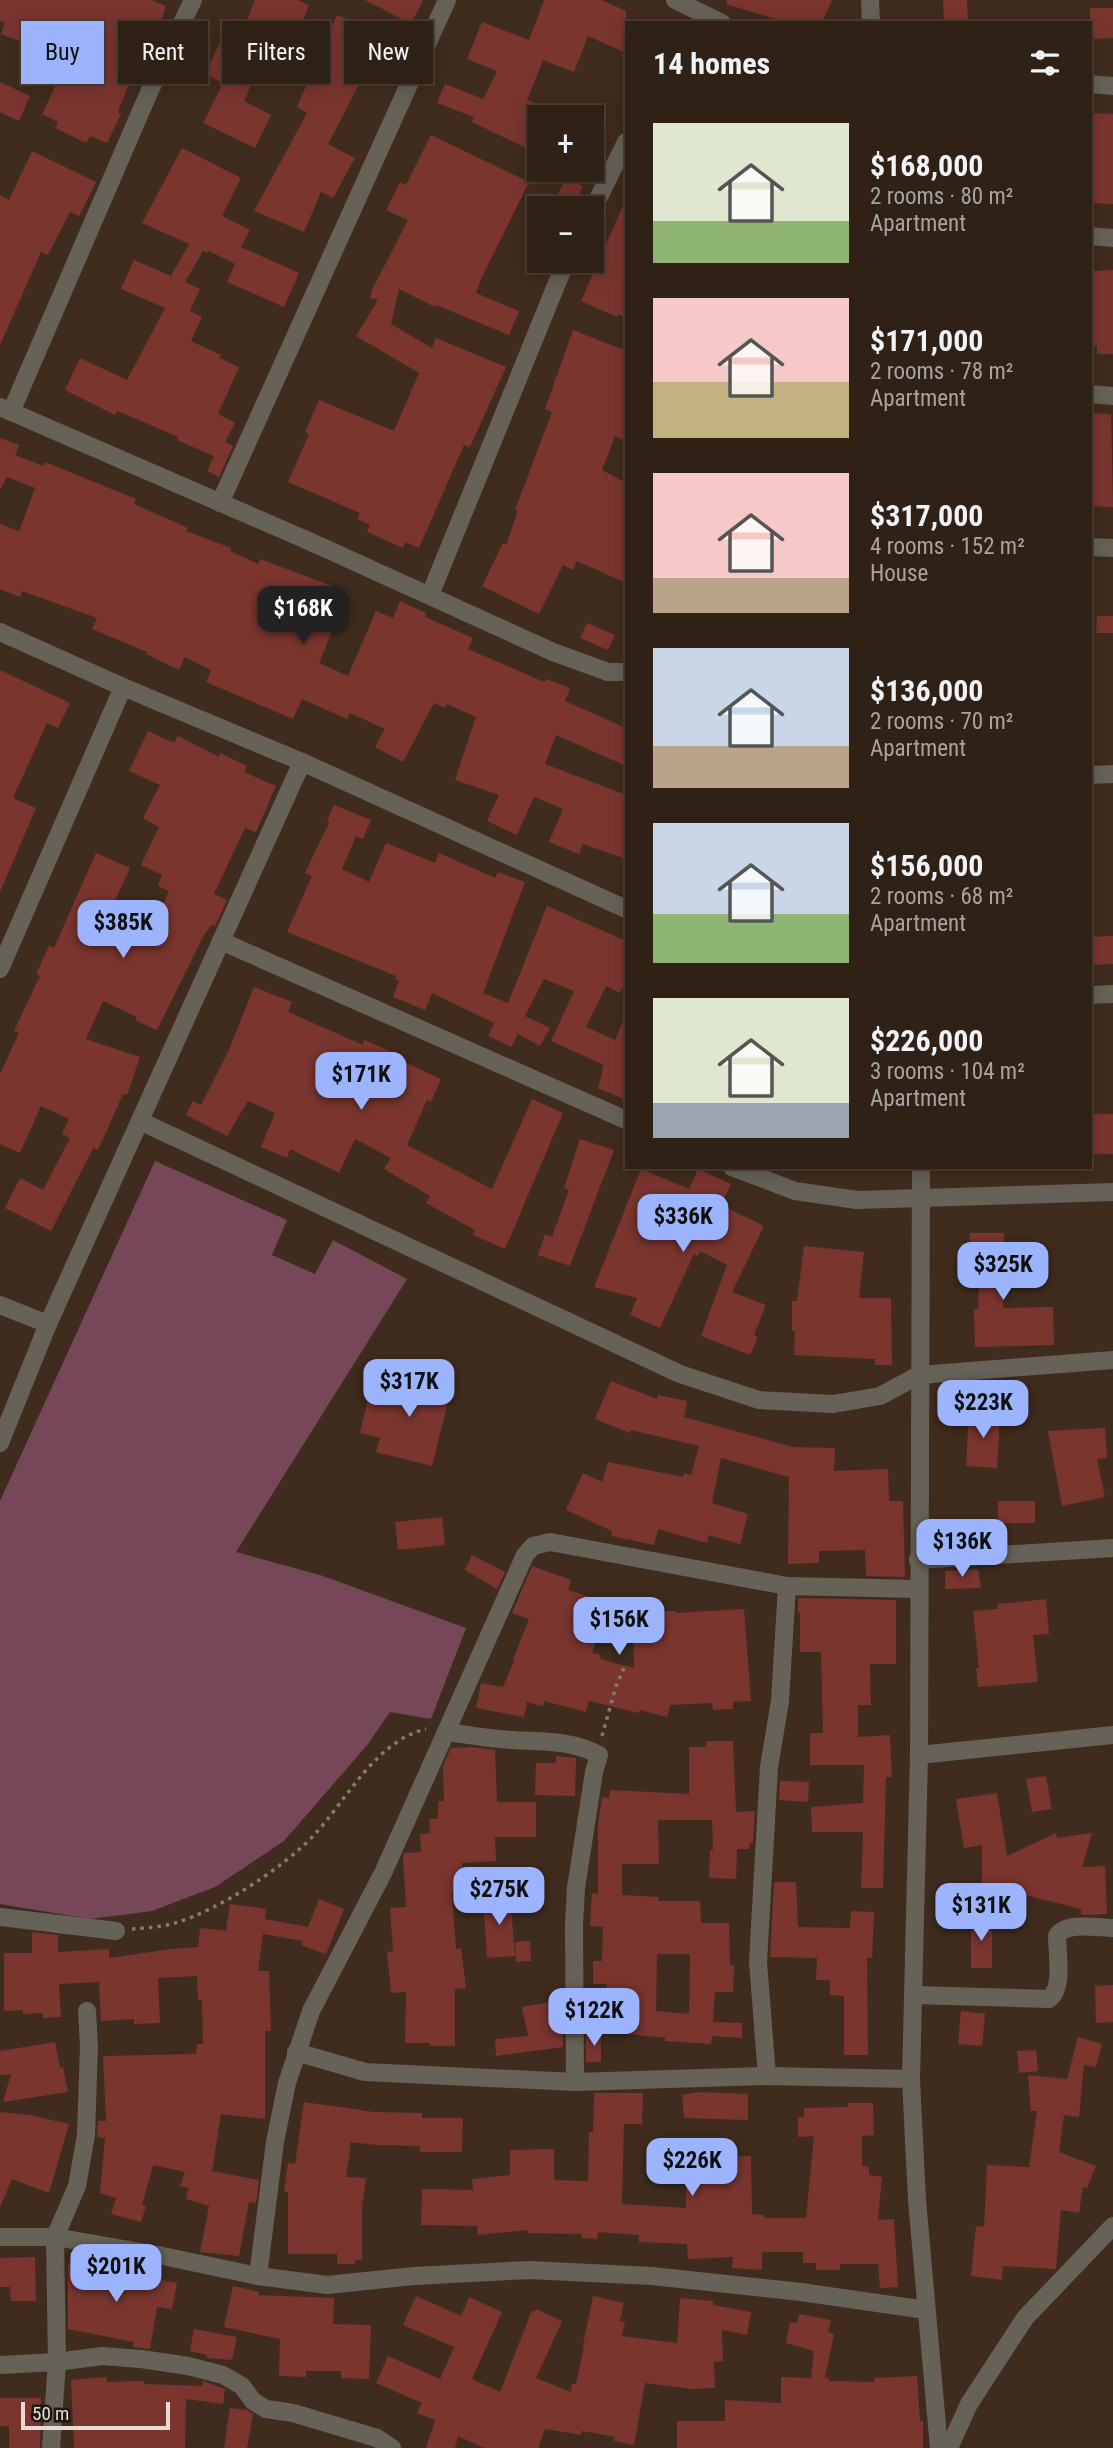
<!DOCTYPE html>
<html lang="en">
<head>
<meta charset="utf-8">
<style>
  body { margin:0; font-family:"Roboto Condensed",sans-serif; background:#38291f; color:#f1f3f6; height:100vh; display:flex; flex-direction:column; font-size:26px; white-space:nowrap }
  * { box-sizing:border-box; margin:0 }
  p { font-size:23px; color:#a8a3a1 }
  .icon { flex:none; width:38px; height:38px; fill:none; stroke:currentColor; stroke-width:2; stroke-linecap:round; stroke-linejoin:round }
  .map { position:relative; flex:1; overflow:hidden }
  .panel { position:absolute; left:625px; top:21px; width:467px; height:1148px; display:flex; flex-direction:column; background:#302116; border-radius:0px; box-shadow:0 4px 18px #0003,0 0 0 2px #4b3e35 }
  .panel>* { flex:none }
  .banner { position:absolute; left:21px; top:21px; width:499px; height:63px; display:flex; gap:14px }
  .controls { position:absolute; left:527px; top:105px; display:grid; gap:14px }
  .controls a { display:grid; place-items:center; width:77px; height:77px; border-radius:0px; background:#302116; box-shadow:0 4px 18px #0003,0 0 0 2px #4b3e35; font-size:35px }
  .scale { position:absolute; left:21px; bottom:18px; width:149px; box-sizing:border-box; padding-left:7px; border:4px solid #e9dbd3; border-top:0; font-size:19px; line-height:24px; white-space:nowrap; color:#e9dbd3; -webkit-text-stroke:5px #201710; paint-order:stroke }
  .price { position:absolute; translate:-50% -60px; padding:0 16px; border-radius:14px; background:#9cb4fd; color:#111; font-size:23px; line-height:46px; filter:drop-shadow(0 2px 4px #0008) }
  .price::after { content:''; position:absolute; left:50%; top:42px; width:21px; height:16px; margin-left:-10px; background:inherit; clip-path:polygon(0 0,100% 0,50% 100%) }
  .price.current { background:#222; color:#fff }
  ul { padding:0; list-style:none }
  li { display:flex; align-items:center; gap:21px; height:175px; padding:0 28px }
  li span { display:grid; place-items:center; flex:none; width:196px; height:140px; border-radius:0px; color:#555 }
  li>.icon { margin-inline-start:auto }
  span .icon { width:84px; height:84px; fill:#fffc; stroke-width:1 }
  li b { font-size:30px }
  h2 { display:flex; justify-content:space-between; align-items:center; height:84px; padding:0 28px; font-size:30px }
  .tag { padding:0 24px; border-radius:0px; background:#302116; box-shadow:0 4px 18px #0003,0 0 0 2px #4b3e35; font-size:24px; line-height:63px }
  .tag.current { background:#9cb4fd; color:#111 }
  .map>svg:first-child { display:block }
  .green { fill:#764758 }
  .building { fill:#7a352f; fill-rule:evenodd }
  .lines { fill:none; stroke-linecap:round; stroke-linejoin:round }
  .path { stroke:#8b796e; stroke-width:3.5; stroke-dasharray:3.5 5; stroke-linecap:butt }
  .minor { stroke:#676258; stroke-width:18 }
</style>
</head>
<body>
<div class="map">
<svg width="1113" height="2448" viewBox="0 0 1113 2448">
  <rect width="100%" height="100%" fill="#402c1e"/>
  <!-- green -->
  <path class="green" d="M155,1161L287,1220L272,1255L315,1274L333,1240L407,1279L236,1552L320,1575L466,1628L431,1719L390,1712L368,1744L284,1841L215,1887L152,1911L90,1919L0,1904V1501Z"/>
  <!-- building -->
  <g class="building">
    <path d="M0,0H151L166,6L155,39L147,36L118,112L121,114L107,143L90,136L86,143L55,128L58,122L42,114L68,59L20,39L19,41L1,34L5,23L0,21Z"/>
    <path d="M255,0H298L309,5L286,64L266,54L244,101L271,115L255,148L203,123L223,83L205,74L223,36L238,43Z"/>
    <path d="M365,0H423L411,24Z"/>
    <path d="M544,0H601L626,11V53L588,36L574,72L543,60L527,100L539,105V154L472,122L474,117L437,103L445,84L483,99L497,71L467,59L482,22L529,40Z"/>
    <path d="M727,0H832L822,23H774L776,19L726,4Z"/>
    <path d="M943,0H967L968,23H944Z"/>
    <path d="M1090,8H1113V38L1090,39Z"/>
    <path d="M337,15L381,32L372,55L381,59L370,85L361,81L328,144L355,158L333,198L321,192L304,232L254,211L307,113L297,107Z"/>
    <path d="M0,82L30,96L19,121L0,112Z"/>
    <path d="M1090,113L1113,114V204L1090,203Z"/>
    <path d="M431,135L529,182L481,279L476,293L519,311L509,335L436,305L435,307L399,289L391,324L432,348L436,338L506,367L470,447L464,445L419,548L406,542L403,548L367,532L370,525L357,519L360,513L288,482L309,434L305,432L319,400L394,431L419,373L356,336L378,300L370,298L372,290L408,220L386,210L400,182L406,185Z"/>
    <path d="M182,148L241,178L222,216L250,230L241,247L299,273L284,307L227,282L235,264L209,251L207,253L203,251L185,282L200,289L190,311L202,317L191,341L221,355L219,358L239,367L218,414L235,423L225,442L233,446L219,477L207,471L214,456L177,440L178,437L132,417L117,411L115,415L65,390L80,358L127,380L165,308L121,289L134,260L171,276L189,244L142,223Z"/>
    <path d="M32,151L96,182L79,216L70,212L48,255L41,252L0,345V195L9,200Z"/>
    <path d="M566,178L583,186L572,208H551Z"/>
    <path d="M626,199V318L618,314L617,317L581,301Z"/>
    <path d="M1113,270V354H1097V346L1090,347V271Z"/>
    <path d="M573,330L626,351V441L615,436L602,470L626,483V583L577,561L573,570L563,565L539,614L482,586L503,543L506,545L518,511L515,510L552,412L545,409Z"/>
    <path d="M1090,413L1111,414L1113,507L1090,506Z"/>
    <path d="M0,438L19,445L15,455L43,466L45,462L136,499L134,504L188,528L186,531L231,548L230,551L258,564L260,559L348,592L319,663L348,676L376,611L393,618L400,601L426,613L425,617L473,638L468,649L544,682L546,679L570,688L565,701L626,728V766L556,735L545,764L626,795V859L583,844L579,854L549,842L563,809L534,797L517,835L487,821L499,795L455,780L476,717L447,704L445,708L434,703L403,762L375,747L385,729L350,713L347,719L302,699L293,719L206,682L211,670L185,657L179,670L146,654L147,652L92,629L97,618L22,591L20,597L0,589V524L19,531L35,488L7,477L0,490Z"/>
    <path d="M1097,616H1113V633H1096Z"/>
    <path d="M587,623L615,635L608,650L580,638Z"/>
    <path d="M0,670L70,703L58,728L47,723L13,798L36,808L0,892Z"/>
    <path d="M148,731L174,743L178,736L219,757L220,753L247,766L244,772L276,786L256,832L245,828L214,894L227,900L215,926L211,925L203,937L157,1030L135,1020L137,1017L103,1001L86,1039L140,1057L127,1095L123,1094L98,1150L93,1148L51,1231L5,1208L20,1178L43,1190L70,1138L62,1134L69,1119L41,1106L20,1153L0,1144V1074L19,1033L14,1031L40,976L36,974L49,946L54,948L96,853L130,868L113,905L155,925L169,891L158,886L162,875L141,865L159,827L143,818L160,785L129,771Z"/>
    <path d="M334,805L371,820L363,839L356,836L342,869L369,882L386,843L435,863L439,853L495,878L498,872L525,882L483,993L508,1003L547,906L626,941V979L620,993L606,986L586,1027L615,1040L626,1014V1100L598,1088L604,1065L551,1041L574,991L544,979L525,1016L550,1028L540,1046L518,1034L511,1047L488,1036L494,1023L432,993L425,1010L393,997L399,981L395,979L396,976L287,932L312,876L305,873L329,823L327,822Z"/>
    <path d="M1113,936V964L1091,965L1090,937Z"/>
    <path d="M254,987L292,1002L288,1012L363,1045L364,1040L395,1053L393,1057L441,1079L431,1102L427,1100L407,1145L492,1189L532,1099L563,1113L505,1249L473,1235L475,1230L426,1203L430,1196L384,1169L391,1158L355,1139L339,1173L290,1149L287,1158L261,1147L275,1113L248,1101L227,1136L186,1115L193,1101L201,1105L228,1052Z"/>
    <rect x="1090" y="1114" width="23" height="40"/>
    <path d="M580,1139L614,1150L570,1266L538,1255L545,1234L552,1237L569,1190L564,1188Z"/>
    <path d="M641,1169L689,1189L698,1169L731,1184L721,1205L764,1226L732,1292L766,1305L754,1335L758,1337L750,1355L701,1336L727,1265L700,1251L698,1256L694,1254L660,1328L630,1315L637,1298L594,1287Z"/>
    <path d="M970,1233H1004L1003,1308L1053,1307L1054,1345L975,1347L974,1309H978L979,1279H970Z"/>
    <path d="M804,1246L864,1252L859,1298H891L892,1365H875V1359L794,1355L795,1331H792V1301H797Z"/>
    <path d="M402,1374L452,1386L432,1466L376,1452L380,1438L360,1433L369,1395L390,1400L393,1386L399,1388Z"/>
    <path d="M611,1381L657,1399L658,1395L687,1401L684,1417L793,1447L835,1448L834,1471L888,1469L889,1501H903L905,1577L866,1576L865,1550L819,1551V1563L788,1564L789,1477L721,1458L712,1503L748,1514L740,1544L709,1535L707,1543L658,1529L654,1545L631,1540V1537L630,1540L611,1536L612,1531L566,1510L583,1473L602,1482L608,1462L683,1477L684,1473L691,1475L699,1446L631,1430L630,1433L595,1419Z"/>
    <path d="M969,1412L1000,1414L997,1468L966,1466Z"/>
    <path d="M1105,1428L1107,1458L1097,1459L1105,1497L1062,1506L1048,1431Z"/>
    <rect x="998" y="1501" width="37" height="22"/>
    <path d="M442,1517L445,1545L398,1550L395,1522Z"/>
    <path d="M472,1555L505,1572L497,1589L465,1570Z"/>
    <path d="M532,1566L571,1580L568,1590L609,1603L592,1653L601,1655L600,1659L634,1668L633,1612L676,1611V1613L744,1609L751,1701L733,1702V1709L713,1710L712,1703L670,1705L667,1717L640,1710L639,1713L589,1701L586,1712L544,1701L543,1706L527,1702L524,1717L476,1708L481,1683L503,1687L514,1661L513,1660L529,1619L512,1613Z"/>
    <path d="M978,1569L981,1588L945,1589V1571Z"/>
    <path d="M798,1598L896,1600V1664H870L871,1705H858V1737L890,1735L892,1777H886L883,1888H861L863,1832H812L811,1807L863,1803L864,1765H810V1733H823L821,1652H800V1612L798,1613Z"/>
    <path d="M1046,1599L1049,1634L1033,1635L1038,1682L978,1687L976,1668H979L973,1611L998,1609V1604Z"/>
    <path d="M706,1741H733L736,1812L755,1811L753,1842L750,1843L749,1849H737L736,1879L709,1878L710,1850H713L712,1820H658L659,1864H622V1895L658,1897V1901H700L701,1923H729L730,1965H734L733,1992H715L713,2022L742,2023V2038L712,2036L711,2044L665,2041V2038L602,2031L607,1984H593V1961H602L603,1927L590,1926L592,1893L598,1894V1824L602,1797L609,1798L610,1790L689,1794V1747H706ZM657,1954H688L690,1956L689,2014L656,2011Z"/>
    <path d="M472,1747L495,1750L497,1802H536V1837H495L496,1861L462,1863L463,1892H452L456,1949L461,1948L466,1988L455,1989V2046H430V2043H405L406,1992L391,1993L387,1952L393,1951L390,1908L406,1907L403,1856L404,1853L421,1852L420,1834L430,1833L429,1819H438V1801H444L443,1766L451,1748Z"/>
    <path d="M556,1756L576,1758L575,1796L535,1795L536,1763H556Z"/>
    <path d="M1046,1776L1052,1809L1032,1812L1026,1779Z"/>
    <path d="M780,1781L809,1782L808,1802L779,1800Z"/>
    <path d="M997,1793L1007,1856L1056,1833L1057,1838L1092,1833L1082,1867L1105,1866L1107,1914L1081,1915V1909L1025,1895L1024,1887H982V1845L964,1848L956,1799Z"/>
    <path d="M774,1882H796L798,1927L850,1928L851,1911L874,1912L872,1958H867L868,2055H844V1996L830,1995V1980H816L817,1958L770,1957Z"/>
    <path d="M510,1895L515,1956L487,1958L483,1897Z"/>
    <path d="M319,1899L344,1909L326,1954L301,1945L303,1941L263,1934L258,1971H269L271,2031H265V2119L221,2114L212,2171L259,2180L256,2203L249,2202L239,2256L200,2252L209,2206L186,2199L189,2188L180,2186L185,2172L153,2165L142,2205L146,2206L141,2222L111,2214L116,2198L100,2193L105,2138L97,2137L98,2121H106L103,2056L196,2054L197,2044H203L202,2000H198L197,1976L158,1978L160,2023L134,2024V2019L101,2021L99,1982L59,1984L61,2017L43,2018V2013L23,2014V2010L4,2011V1953H32V1932L58,1935V1952L109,1949V1958L171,1949L198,1947L200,1928L226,1931L230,1904L266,1909L265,1919L308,1927Z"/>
    <rect x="971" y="1917" width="21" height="51"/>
    <path d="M530,1941L531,1961L516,1962L515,1942Z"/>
    <path d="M1113,1985V2022L1096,2023L1095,1986Z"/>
    <path d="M551,2002L557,2033H563V2047L496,2056L495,2039L528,2036L522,2007Z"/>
    <path d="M961,2011L985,2014L982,2046L958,2044Z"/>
    <rect x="586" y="2033" width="15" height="29"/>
    <path d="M1078,2037L1102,2044L1096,2067L1084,2065L1079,2117L1064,2115L1059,2152L1096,2166L1087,2188L1083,2187L1079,2213L1061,2210L1056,2269L1003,2266L1002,2280L971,2276L976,2226L984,2227L987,2165L1029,2167L1037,2111H1031L1028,2075L1067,2079Z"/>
    <path d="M55,2042L60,2068L63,2067L68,2092L3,2102L11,2074L0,2075V2051Z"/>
    <path d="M1036,2050L1038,2071L1019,2073L1017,2051Z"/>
    <path d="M699,2092L748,2094V2120L684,2118L682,2095Z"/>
    <path d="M594,2093H643L642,2124H624L622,2204L686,2208L685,2150H704V2157L751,2156L752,2214L764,2215V2218H806L814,2136L798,2137V2117H804V2108L848,2107V2103H873L874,2135L862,2136V2166L869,2167V2175L882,2177L878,2220L894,2219L898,2287L880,2288L878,2264H840V2270H816V2263H803V2252H762V2270L732,2268L733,2257L688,2259L687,2244L639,2242V2235L598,2232L597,2239L582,2238V2234L528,2233V2230L478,2235L477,2226L421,2225L422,2189L473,2190L472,2179L510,2175V2150L554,2149V2180L588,2181L589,2132H593Z"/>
    <path d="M304,2102L374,2112L422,2113V2118H463L462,2152H420V2146L377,2145L351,2142L346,2177L366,2178L362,2207V2260H355V2264H337V2254H288V2192H284L288,2163L295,2164Z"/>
    <path d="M0,2112L30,2115L69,2124L49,2193L12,2179L0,2207Z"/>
    <path d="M35,2257L36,2301H11L10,2287H0V2258Z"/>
    <path d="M68,2263L177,2283L172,2309L157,2307L150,2349L133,2347L134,2342L68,2329Z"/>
    <path d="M233,2286L259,2292L258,2295L334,2298L333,2324L371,2325L369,2379L341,2378V2371H306V2377L279,2376L280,2339L224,2327Z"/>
    <path d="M416,2296L461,2316L469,2297L502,2312L472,2379L500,2392L532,2310L535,2312L536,2309L562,2321L536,2378L571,2392L572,2384H576L584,2346L583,2345L593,2296L624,2303L620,2321L625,2322L622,2336L677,2343L680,2298L713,2301V2305L751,2312L747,2335L722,2330L723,2361L714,2362L715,2388L692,2389L645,2383L634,2445L614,2441L615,2437L582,2431L581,2435L545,2429L538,2448H484L458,2436L455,2448H426L435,2420L417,2413L422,2403L376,2383L388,2356L440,2379L454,2347L403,2325Z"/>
    <path d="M799,2314L831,2320L828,2332L834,2334L825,2378H829V2381L874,2382V2378L917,2376L920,2421H923V2448H677V2421H725V2400L781,2403V2377L811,2378L814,2351L786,2343L790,2322L797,2323Z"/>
    <path d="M194,2329L237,2337L232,2360L207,2358V2355L190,2351Z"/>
    <path d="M107,2377V2382L144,2381V2384L202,2386L203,2381L225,2389L223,2404L186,2399L185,2448H74L71,2380Z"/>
    <path d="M0,2398H41L40,2448H9V2426H0Z"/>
    <path d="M230,2408L247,2410L253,2414L247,2448H224Z"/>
  </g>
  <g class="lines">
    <!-- path -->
    <g class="path">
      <path d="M602,1736L616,1686L624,1668"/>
      <path d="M132,1929C146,1928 161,1927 175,1923C217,1911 285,1867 315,1834C348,1798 376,1741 426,1729"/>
    </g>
    <!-- minor -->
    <g class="minor">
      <path d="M675,0L722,23"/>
      <path d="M870,0L871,23"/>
      <path d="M1090,84L1113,86"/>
      <path d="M592,211L626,142"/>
      <path d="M1090,236L1113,238"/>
      <path d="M1090,394L1113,396"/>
      <path d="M0,407L311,542L553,652L608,672H626"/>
      <path d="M11,412L150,90L193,0"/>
      <path d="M220,503L447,0"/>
      <path d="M1090,547L1113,548"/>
      <path d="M430,595L566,261"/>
      <path d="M0,632L123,687L302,762L626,909"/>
      <path d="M1090,775L1113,774"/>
      <path d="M221,941L626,1120"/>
      <path d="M0,969L123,687"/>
      <path d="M1090,995L1113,994"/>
      <path d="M140,1121L680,1374L759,1400L833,1404L880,1396L919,1375L1113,1360"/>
      <path d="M732,1167L795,1191L857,1200L1113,1192"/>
      <path d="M921,1167L919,1755L911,2079L917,2200L939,2448"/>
      <path d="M0,1305L48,1324"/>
      <path d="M0,1443L48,1324L302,762"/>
      <path d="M918,1560L1113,1548"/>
      <path d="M447,1732C469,1735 491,1739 513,1740C544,1742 571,1740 599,1755L594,1772L576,1888L574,1925L575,2082"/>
      <path d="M919,1755L1113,1735"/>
      <path d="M0,1917L116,1931"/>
      <path d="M914,1995L1049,1999C1064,1988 1057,1953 1057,1936C1066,1921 1098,1928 1113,1928"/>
      <path d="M296,2052L365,2072L575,2082L767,2076L911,2079"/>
      <path d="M767,2076L758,1962L769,1767L780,1701L787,1586"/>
      <path d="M0,2237H55L158,2255L258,2276L327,2285L414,2276L529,2270L652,2276L801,2292L926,2310"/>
      <path d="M258,2276L275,2142L287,2083L311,2011L383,1873L525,1555L533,1546L550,1542L787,1586L918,1589"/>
      <path d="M0,2365L57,2362L102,2356L141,2359L188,2366L223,2375L242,2386L253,2401L266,2409L293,2413L377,2438L392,2448"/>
      <path d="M51,2448L57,2362L55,2237L77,2186L86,2135L89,2046L87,2011"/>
      <path d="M949,2448L969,2404L1025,2318L1113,2226"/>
    </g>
  </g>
</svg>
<div class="controls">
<a>+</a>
<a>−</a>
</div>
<div class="scale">50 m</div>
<b class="price current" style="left:303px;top:646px">$168K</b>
<b class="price" style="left:123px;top:960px">$385K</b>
<b class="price" style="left:361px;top:1112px">$171K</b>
<b class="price" style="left:683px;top:1254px">$336K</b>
<b class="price" style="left:1003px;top:1302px">$325K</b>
<b class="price" style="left:409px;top:1419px">$317K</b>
<b class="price" style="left:983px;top:1440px">$223K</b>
<b class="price" style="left:962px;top:1579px">$136K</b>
<b class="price" style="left:619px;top:1657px">$156K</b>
<b class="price" style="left:499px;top:1927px">$275K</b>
<b class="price" style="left:981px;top:1943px">$131K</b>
<b class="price" style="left:594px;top:2048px">$122K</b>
<b class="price" style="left:692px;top:2198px">$226K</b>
<b class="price" style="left:116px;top:2304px">$201K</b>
<div class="banner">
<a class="tag current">Buy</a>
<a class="tag">Rent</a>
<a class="tag">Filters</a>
<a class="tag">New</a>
</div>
<section class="panel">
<h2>14 homes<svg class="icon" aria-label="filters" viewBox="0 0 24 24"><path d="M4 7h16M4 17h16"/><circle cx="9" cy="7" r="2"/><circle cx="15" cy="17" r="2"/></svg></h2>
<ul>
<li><span style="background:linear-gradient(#dfe7d0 70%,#8fb573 0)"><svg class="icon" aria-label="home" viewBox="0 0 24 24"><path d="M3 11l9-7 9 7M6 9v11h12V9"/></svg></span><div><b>$168,000</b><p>2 rooms · 80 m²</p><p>Apartment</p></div></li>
<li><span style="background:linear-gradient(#f6c9c9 60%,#c2b280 0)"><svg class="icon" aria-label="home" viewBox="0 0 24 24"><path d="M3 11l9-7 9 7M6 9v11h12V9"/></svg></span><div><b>$171,000</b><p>2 rooms · 78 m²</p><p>Apartment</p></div></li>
<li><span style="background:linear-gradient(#f6c9c9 75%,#b9a48a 0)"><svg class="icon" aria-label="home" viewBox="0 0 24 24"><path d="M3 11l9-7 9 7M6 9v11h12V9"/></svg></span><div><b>$317,000</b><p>4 rooms · 152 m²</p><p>House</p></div></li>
<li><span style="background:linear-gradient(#c9d6e8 70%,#b9a48a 0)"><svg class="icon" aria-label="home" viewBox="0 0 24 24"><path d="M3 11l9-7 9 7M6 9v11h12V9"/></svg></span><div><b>$136,000</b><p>2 rooms · 70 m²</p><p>Apartment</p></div></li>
<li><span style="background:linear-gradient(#c9d6e8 65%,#8fb573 0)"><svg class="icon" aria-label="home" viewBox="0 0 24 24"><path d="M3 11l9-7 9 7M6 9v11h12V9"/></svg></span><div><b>$156,000</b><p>2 rooms · 68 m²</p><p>Apartment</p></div></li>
<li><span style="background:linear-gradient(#dfe7d0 75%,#9aa5b1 0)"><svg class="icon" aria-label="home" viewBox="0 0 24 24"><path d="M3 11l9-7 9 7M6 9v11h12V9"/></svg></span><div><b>$226,000</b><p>3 rooms · 104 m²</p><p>Apartment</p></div></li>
</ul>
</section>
</div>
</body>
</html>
